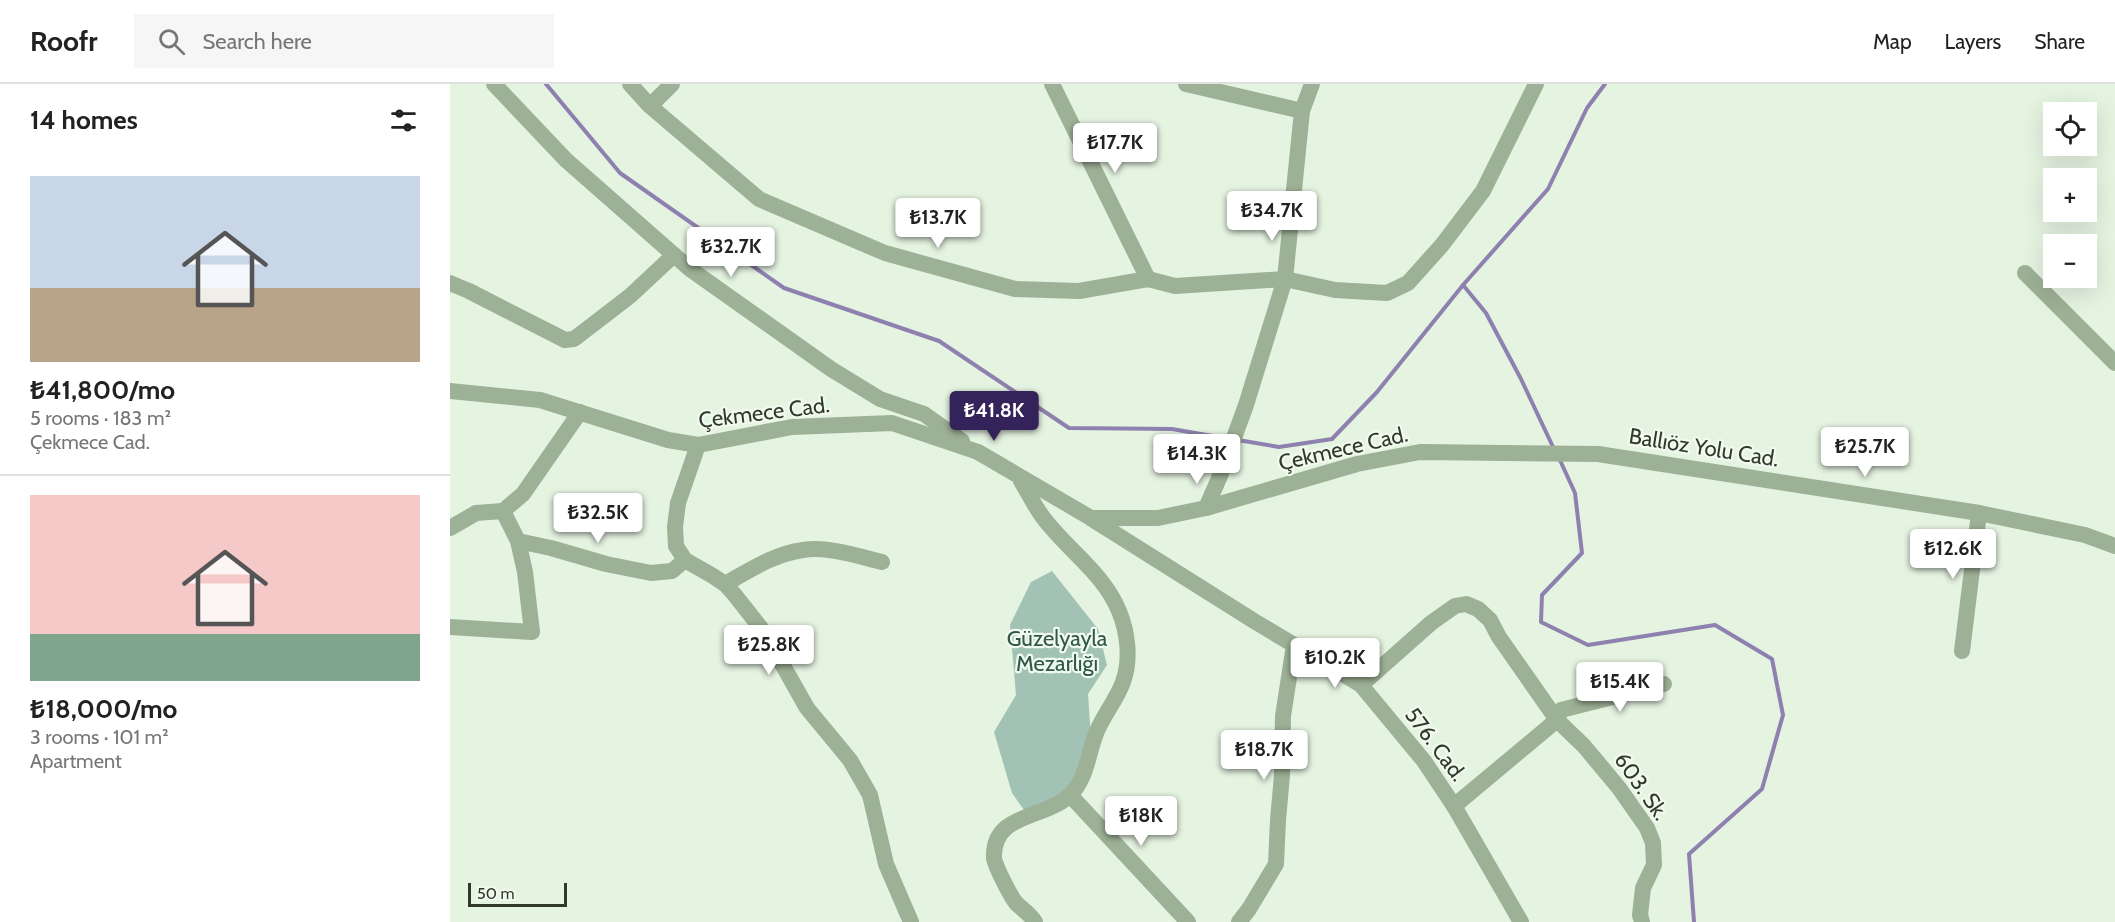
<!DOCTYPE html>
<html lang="en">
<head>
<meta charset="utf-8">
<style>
  body { margin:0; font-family:Cabin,sans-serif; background:#f6f6f6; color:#222; height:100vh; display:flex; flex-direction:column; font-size:22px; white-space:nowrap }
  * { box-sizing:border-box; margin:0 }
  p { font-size:20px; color:#767676 }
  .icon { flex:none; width:33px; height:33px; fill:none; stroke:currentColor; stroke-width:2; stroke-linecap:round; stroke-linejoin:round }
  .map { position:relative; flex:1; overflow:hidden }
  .panel { display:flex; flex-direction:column; background:#fff; width:450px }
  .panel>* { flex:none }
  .controls { position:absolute; left:1593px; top:18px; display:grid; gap:12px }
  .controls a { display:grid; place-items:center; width:54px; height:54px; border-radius:0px; background:#fff; box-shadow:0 6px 24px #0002; font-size:30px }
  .scale { position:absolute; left:18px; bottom:15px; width:99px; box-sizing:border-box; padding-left:6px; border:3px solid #31392b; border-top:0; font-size:16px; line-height:21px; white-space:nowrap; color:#31392b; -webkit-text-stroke:4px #f0faee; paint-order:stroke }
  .price { position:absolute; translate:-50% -51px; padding:0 14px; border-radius:6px; background:#fff; color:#222; font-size:20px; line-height:39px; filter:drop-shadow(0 2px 3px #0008) }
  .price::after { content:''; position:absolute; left:50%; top:36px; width:18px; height:14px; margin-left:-9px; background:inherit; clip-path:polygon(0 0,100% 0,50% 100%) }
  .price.on { background:#34225a; color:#fff }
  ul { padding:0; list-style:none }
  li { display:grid; align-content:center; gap:12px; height:318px; padding:0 30px }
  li+li { border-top:2px solid #e0e0e0 }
  li span { display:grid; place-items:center; height:186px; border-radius:0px; color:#555 }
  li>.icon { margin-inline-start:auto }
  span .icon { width:108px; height:108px; fill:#fffc; stroke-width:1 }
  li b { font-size:26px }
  h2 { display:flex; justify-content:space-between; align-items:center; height:72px; padding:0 30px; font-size:26px }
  header { display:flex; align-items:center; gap:36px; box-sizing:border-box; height:84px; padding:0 30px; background:#fff; border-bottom:2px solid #e0e0e0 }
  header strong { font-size:28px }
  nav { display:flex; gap:33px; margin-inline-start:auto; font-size:21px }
  .search { width:420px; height:54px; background:#f6f6f6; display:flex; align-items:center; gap:15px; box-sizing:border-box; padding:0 21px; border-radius:0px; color:#767676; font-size:22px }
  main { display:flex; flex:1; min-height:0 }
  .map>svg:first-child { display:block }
  .green { fill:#a1c2b4 }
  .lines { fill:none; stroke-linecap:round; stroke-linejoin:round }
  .stream { stroke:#8f81af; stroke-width:4 }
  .minor { stroke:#9db196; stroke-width:16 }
  .labels { text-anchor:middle; stroke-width:4.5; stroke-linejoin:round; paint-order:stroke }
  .street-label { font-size:22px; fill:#31392b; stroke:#f0faee }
  .park-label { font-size:22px; fill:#305748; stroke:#f0faee }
</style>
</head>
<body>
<header>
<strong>Roofr</strong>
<div class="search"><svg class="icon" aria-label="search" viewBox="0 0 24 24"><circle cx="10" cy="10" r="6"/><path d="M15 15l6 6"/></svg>Search here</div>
<nav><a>Map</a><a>Layers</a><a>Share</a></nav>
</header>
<main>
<section class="panel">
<h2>14 homes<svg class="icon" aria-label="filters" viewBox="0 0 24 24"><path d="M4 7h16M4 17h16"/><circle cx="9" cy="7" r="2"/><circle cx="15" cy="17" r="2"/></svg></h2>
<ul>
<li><span style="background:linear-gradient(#c9d6e8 60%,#b9a48a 0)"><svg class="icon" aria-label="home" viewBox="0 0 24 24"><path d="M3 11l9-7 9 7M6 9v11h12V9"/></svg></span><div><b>₺41,800/mo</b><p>5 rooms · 183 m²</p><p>Çekmece Cad.</p></div></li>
<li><span style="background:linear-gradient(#f6c9c9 75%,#7fa58c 0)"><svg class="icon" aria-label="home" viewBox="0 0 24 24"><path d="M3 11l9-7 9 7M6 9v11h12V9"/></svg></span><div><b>₺18,000/mo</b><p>3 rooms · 101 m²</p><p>Apartment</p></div></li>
</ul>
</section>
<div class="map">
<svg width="1665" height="838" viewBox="0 0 1665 838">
  <rect width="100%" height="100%" fill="#e5f3e1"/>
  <!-- green -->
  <path class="green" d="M602,487L648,545L657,581L638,610L641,654L624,709L574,726L562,709L544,648L566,611L560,541L581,498Z"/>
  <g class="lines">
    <!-- stream -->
    <g class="stream">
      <path d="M96,0L170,89L334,204L489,257L619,344L722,345L780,355"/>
      <path d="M1013,201L1036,229L1071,295L1104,365"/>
      <path d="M788,356L829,363L882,355L927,308L1013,201L1098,105L1137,24L1155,0"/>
      <path d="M1109,374L1125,409L1132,469L1092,511L1091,538L1138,561L1265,541L1322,575L1333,631L1312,705L1239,770L1244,838"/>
    </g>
    <!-- minor -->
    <g class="minor">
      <path d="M44,0L116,76L240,185L381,285L430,315L474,330L512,357"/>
      <path d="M180,0L200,22L309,115L435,169L565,205L629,207L698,195L725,202L835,195L885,206L937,209L958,199L992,161L1033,107L1086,0"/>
      <path d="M602,0L698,195"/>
      <path d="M736,0L852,27"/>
      <path d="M200,22L222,0"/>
      <path d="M1575,189L1665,279"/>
      <path d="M0,199L19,207L115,256L124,255L180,212L224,171"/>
      <path d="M0,307L90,316L218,356L248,361L342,343L442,339L528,368L641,434H708L756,424L907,380L970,368L1148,370L1529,429L1635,451L1665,462"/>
      <path d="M248,361L228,419L225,443L226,462L235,476L263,492L275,500L284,510L314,548L357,624L400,676L420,711L436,780L461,838"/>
      <path d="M571,397C578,408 584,421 592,432C616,465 653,488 669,527C678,549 681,576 673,598C667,615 654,630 647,647C638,668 638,691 622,709C598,736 542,727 544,774C545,782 561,813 566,819C572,825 581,831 585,838"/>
      <path d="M756,424L770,392L796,321L835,195L852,27L862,0"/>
      <path d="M642,435L804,537L911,601L974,677L1004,722L1071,838"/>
      <path d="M0,444L26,429L53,427"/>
      <path d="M68,457L101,464L156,480L201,489L222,487L235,476"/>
      <path d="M275,500C300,486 324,470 353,466C378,462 408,472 432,478"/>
      <path d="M0,543L82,548L75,488L68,457L53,427L73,410L130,328"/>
      <path d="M1512,567L1529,429"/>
      <path d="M911,601L981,539L1005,522L1016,520L1028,525L1040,536L1049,553L1107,636L1134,662L1169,704L1197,744L1203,759L1204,781L1193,804L1190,831L1192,838"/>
      <path d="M620,711L738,838"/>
      <path d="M1004,722L1107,636L1111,626L1214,600"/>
      <path d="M789,838L799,825L826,780L828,736L832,691L833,632L844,561"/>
    </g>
  </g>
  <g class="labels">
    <!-- street labels -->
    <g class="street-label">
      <text transform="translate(314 328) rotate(-7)" y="8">Çekmece Cad.</text>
      <text transform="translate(1254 363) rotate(9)" y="8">Ballıöz Yolu Cad.</text>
      <text transform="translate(893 364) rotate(-13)" y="8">Çekmece Cad.</text>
      <text transform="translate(986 660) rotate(53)" y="8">576. Cad.</text>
      <text transform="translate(1192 702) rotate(55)" y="8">603. Sk.</text>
    </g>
    <!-- park labels -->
    <g class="park-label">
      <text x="607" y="562">Güzelyayla<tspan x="607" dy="25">Mezarlığı</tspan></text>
    </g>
  </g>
</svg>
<div class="controls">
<a><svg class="icon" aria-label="locate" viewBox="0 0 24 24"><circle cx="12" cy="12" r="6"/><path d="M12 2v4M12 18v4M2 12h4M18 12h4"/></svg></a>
<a>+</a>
<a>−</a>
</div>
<div class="scale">50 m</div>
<b class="price" style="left:665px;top:90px">₺17.7K</b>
<b class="price" style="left:822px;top:158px">₺34.7K</b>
<b class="price" style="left:488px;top:165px">₺13.7K</b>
<b class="price" style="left:281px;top:194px">₺32.7K</b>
<b class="price on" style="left:544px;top:358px">₺41.8K</b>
<b class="price" style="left:1415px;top:394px">₺25.7K</b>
<b class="price" style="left:747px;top:401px">₺14.3K</b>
<b class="price" style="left:148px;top:460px">₺32.5K</b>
<b class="price" style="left:1503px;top:496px">₺12.6K</b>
<b class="price" style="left:319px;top:592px">₺25.8K</b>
<b class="price" style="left:885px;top:605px">₺10.2K</b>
<b class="price" style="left:1170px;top:629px">₺15.4K</b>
<b class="price" style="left:814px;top:697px">₺18.7K</b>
<b class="price" style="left:691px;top:763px">₺18K</b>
</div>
</main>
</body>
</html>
